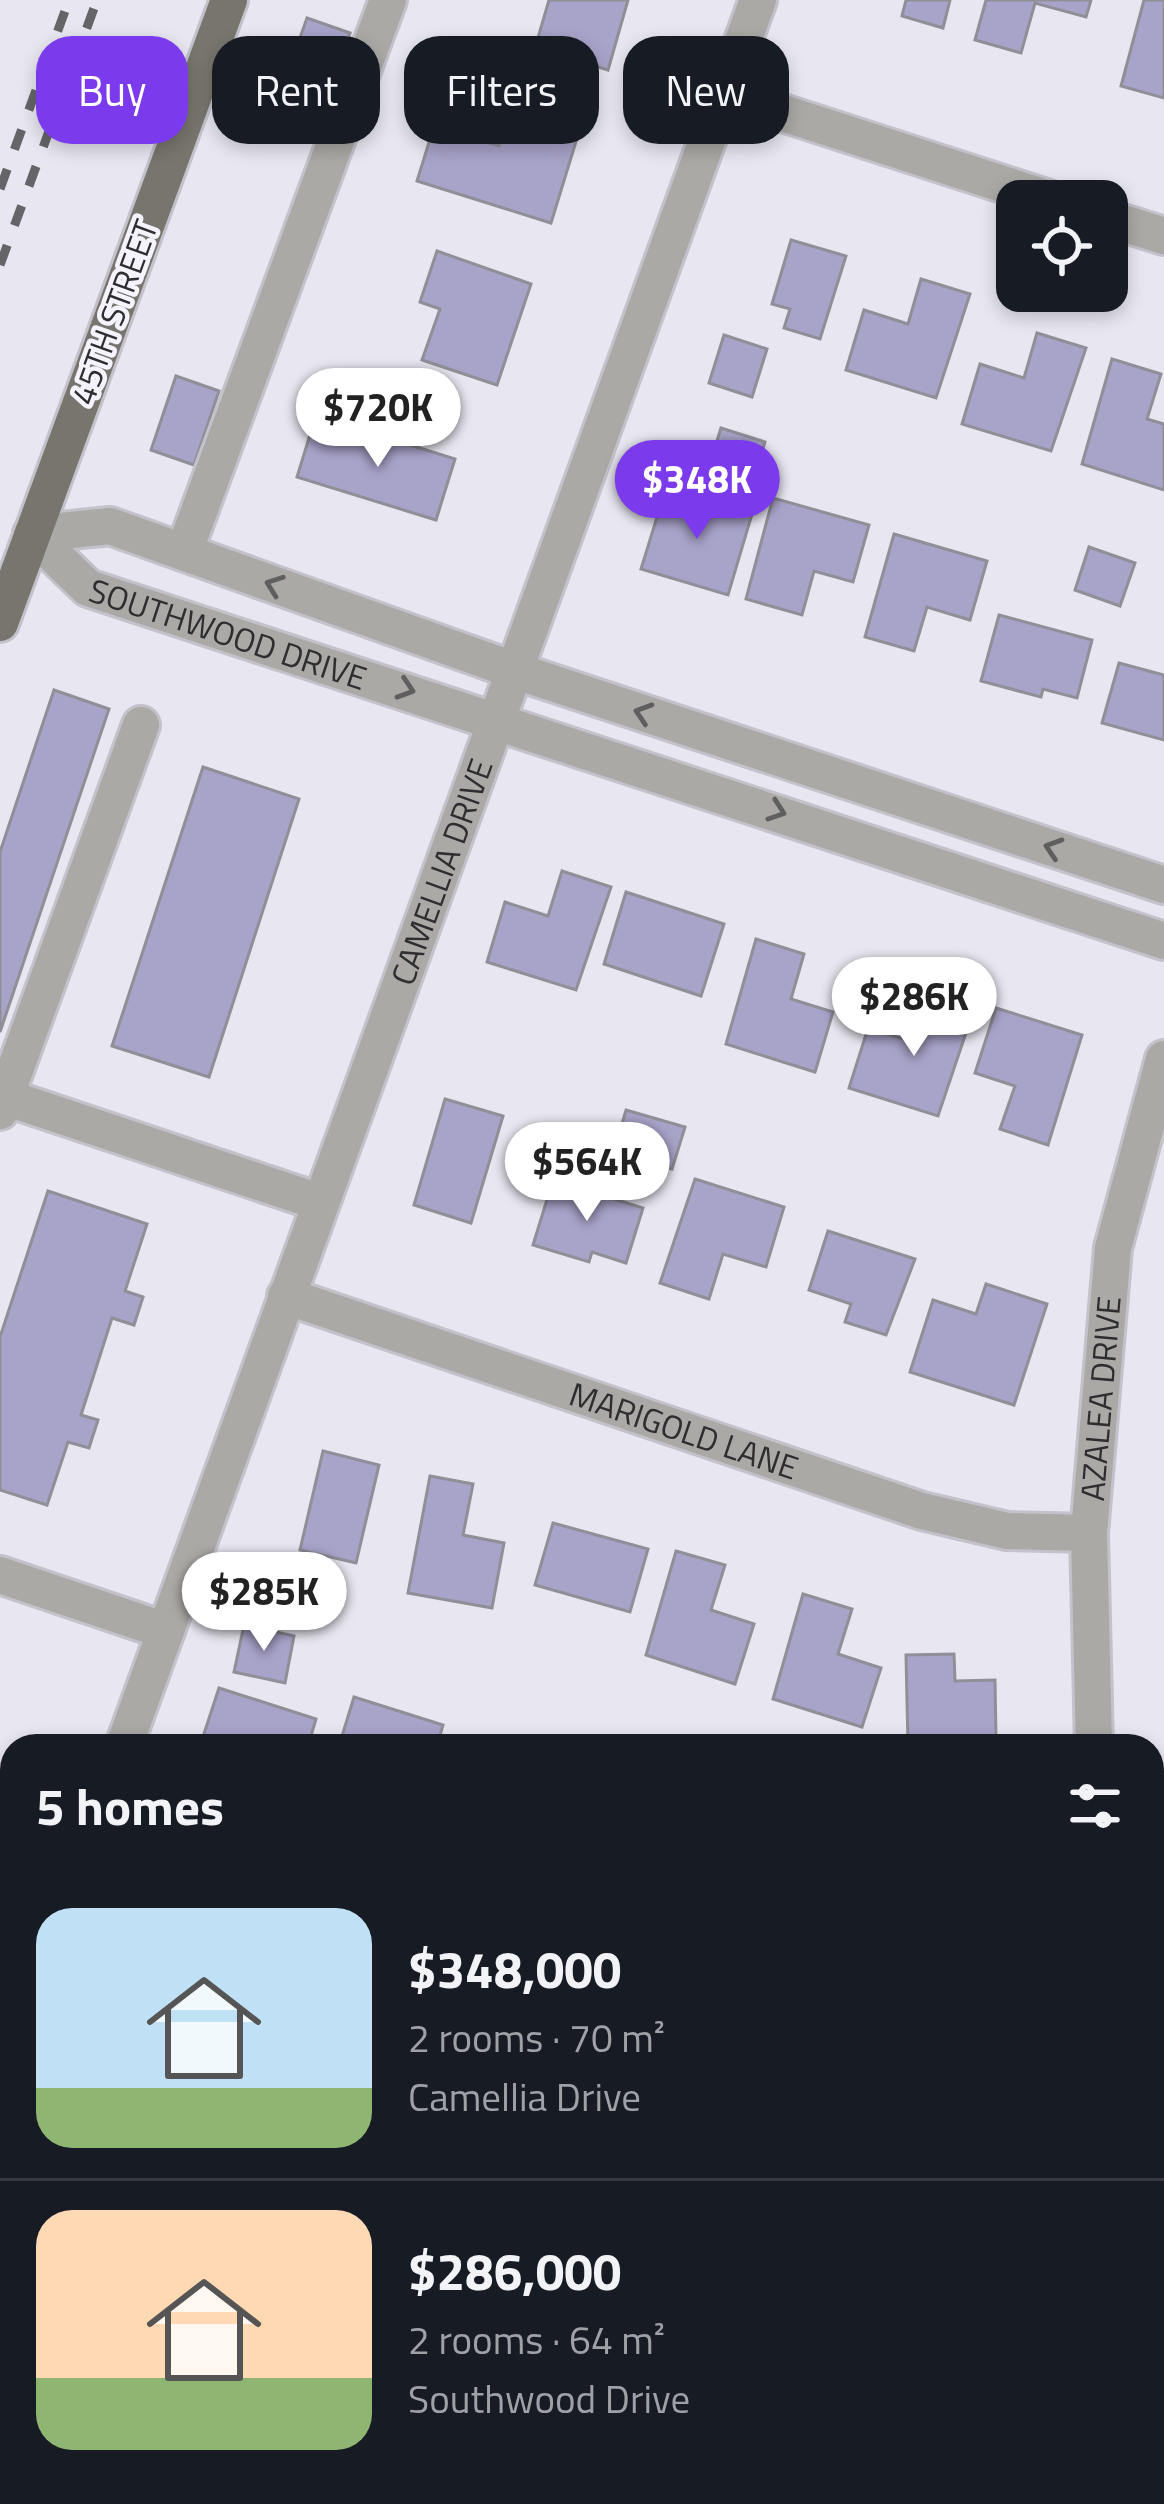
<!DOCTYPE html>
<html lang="en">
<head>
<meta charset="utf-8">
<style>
  body { margin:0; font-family:"Titillium Web",sans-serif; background:#242831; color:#f1f3f6; height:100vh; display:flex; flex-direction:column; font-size:45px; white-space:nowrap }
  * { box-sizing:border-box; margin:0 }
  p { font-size:39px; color:#9ea1a6 }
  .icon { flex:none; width:66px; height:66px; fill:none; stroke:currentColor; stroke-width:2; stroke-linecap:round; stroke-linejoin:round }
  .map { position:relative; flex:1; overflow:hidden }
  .details { position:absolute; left:0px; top:1734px; width:1164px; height:771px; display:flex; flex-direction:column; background:#171b24; border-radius:36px 36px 0 0; box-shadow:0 6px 18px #0003 }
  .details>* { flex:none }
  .banner { position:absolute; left:36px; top:36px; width:1092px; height:108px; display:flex; gap:24px }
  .buttons { position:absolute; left:996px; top:180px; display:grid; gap:24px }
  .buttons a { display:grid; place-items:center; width:132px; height:132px; border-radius:24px; background:#171b24; box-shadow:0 6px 18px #0003; font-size:60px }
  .price { position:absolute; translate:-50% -102px; padding:0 27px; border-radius:42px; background:#fff; color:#222; font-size:39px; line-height:78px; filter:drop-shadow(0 3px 6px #0008) }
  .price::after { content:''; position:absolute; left:50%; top:72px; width:36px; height:27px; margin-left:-18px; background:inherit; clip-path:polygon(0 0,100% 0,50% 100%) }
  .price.current { background:#7c3aed; color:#fff }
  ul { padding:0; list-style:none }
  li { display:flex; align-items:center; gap:36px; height:300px; padding:0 36px }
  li+li { border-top:3px solid #363941 }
  li span { display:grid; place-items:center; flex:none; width:336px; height:240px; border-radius:36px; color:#555 }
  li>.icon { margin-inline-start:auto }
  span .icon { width:144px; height:144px; fill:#fffc; stroke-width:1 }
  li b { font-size:51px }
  h2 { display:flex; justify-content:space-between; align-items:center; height:144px; padding:0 36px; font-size:51px }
  .tag { padding:0 42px; border-radius:36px; background:#171b24; box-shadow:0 6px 18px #0003; font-size:42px; line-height:108px }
  .tag.current { background:#7c3aed; color:#fff }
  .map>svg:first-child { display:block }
  .building { fill:#a8a3c9; stroke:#908f98; stroke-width:3 }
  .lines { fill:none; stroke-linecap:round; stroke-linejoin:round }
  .minor-casing { stroke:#c3c1ca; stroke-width:42 }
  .major-casing { stroke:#c3c1ca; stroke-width:42 }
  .minor { stroke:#aba9a5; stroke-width:36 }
  .major { stroke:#78756e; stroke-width:36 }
  .rail { stroke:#656469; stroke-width:9; stroke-dasharray:21 21; stroke-linecap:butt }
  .oneway { stroke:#605f5f }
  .labels { text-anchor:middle; stroke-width:9; stroke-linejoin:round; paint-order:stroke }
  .street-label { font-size:33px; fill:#2e2e31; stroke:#f5f4fe }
</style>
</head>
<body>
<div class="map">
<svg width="1164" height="2504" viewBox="0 0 1164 2504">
  <rect width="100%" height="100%" fill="#e8e6f0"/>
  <!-- building -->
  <g class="building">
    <path d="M549,0H628L608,70L535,48Z"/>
    <path d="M906,0H950L943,28L902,16Z"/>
    <path d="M986,0H1091L1086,17L1035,3L1021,53L975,40Z"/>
    <path d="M1144,0H1164V98L1121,86Z"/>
    <path d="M307,18L350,33L312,141L269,126Z"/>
    <path d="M513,101L582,122L551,223L417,181L434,126L499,146Z"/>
    <path d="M791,240L846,256L820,339L784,328L790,309L772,304Z"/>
    <path d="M437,251L531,284L497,385L422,360L440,309L420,302Z"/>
    <path d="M921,279L970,294L936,398L846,370L864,310L908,324Z"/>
    <path d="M1037,333L1086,348L1051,451L962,424L980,364L1024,378Z"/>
    <path d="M724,335L767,349L752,397L709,383Z"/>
    <path d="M1112,359L1161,374L1147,419L1164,424V490L1082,464Z"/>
    <path d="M176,376L219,391L194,465L151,450Z"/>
    <path d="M313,425L356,439L359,429L455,459L436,520L297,477Z"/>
    <path d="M721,428L765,442L752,486L707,473Z"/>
    <path d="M666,488L752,514L728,595L641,569Z"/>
    <path d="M773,498L869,525L853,582L814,571L802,615L746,599Z"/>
    <path d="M894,534L987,561L970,620L927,607L914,651L865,637Z"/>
    <path d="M1089,547L1135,563L1120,606L1075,590Z"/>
    <path d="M999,615L1092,640L1077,698L1043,689L1041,697L981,681Z"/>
    <path d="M1119,663L1164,675V740L1102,723Z"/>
    <path d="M54,690L109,709L0,1032V852Z"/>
    <path d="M203,767L299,799L209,1077L112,1046Z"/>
    <path d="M562,871L611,887L576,990L487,962L505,902L548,916Z"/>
    <path d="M626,892L724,924L701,996L604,964Z"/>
    <path d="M756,939L804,954L791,999L833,1012L815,1072L726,1044Z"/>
    <path d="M924,996L973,1012L938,1116L849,1088L868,1028L910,1041Z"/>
    <path d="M996,1008L1082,1035L1048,1145L1000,1129L1015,1086L975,1073Z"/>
    <path d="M445,1099L503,1116L471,1223L414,1205Z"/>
    <path d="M626,1110L685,1127L672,1169L614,1151Z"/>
    <path d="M695,1179L784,1207L766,1267L723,1254L709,1299L660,1283Z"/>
    <path d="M553,1180L643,1208L626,1263L592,1252L589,1262L533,1245Z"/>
    <path d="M48,1191L147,1224L125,1291L143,1297L134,1325L112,1318L81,1415L98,1420L89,1448L68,1442L47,1505L0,1490V1337Z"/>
    <path d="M828,1231L915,1259L886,1335L845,1322L851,1304L809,1290Z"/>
    <path d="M986,1284L1047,1304L1014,1405L910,1372L933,1300L976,1314Z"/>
    <path d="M323,1451L379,1465L356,1563L300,1550Z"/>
    <path d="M430,1476L473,1484L463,1535L504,1543L492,1608L408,1593Z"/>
    <path d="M553,1523L648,1549L630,1612L535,1585Z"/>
    <path d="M676,1551L725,1565L711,1610L754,1624L735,1684L646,1655Z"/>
    <path d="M803,1594L852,1609L838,1654L881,1668L862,1727L773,1699Z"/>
    <path d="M244,1625L294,1636L285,1683L234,1672Z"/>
    <path d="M954,1654L955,1681L995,1680L996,1738L908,1746L906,1655Z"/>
    <path d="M219,1688L316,1719L308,1746H200Z"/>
    <path d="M354,1697L443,1725L437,1746H339Z"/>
    <path d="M539,2493H592L589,2504H535Z"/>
    <path d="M621,2493H711L728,2499L726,2504H618Z"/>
    <path d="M780,2493H843L875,2503L777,2504Z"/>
  </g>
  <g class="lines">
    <defs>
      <g id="minor">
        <path d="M724,94L1055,201"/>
        <path d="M1107,218L1164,236"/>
        <path id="s1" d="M32,534L88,588L1164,941"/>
        <path d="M32,534L110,526L516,671L1164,885"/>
        <path d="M184,552L388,0"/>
        <path d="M5,1097L319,1202"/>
        <path d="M0,1111L141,725"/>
        <path id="s2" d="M286,1296L922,1511L1007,1531L1089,1533"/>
        <path d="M0,1575L166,1631"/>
        <path id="s3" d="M124,1746L758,0"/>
        <path id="s4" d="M1094,1746L1089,1533L1113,1248L1164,1059"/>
        <path d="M0,2085L12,2053"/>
        <path d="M1152,2158L1164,2201"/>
        <path d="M0,2470L12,2474"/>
        <path d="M68,2493L101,2504"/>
      </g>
      <path id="major" d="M0,623L229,0"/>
    </defs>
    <!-- minor casing -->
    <use href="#minor" class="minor-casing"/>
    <!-- major casing -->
    <use href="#major" class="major-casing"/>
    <!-- minor -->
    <use href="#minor" class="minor"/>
    <!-- major -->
    <use href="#major" class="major"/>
    <!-- rail -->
    <g class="rail">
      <path d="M0,189L69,0"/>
      <path d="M0,265L97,0"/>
    </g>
  </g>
  <!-- one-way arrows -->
  <defs><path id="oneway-chevron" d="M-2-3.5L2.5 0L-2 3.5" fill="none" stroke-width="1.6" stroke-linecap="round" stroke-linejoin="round" transform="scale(3)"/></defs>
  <g class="oneway">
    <use href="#oneway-chevron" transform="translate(274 585) rotate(-160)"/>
    <use href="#oneway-chevron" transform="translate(406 689) rotate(18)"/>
    <use href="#oneway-chevron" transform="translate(643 713) rotate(-162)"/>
    <use href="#oneway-chevron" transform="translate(777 811) rotate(19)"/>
    <use href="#oneway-chevron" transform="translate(1053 848) rotate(-162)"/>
  </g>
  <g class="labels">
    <!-- street labels -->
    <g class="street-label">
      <text transform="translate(114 312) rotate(-70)" y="12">45TH STREET</text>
      <text dy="12" stroke="none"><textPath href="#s1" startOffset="225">SOUTHWOOD DRIVE</textPath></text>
      <text dy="12" stroke="none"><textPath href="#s3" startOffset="930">CAMELLIA DRIVE</textPath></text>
      <text dy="12" stroke="none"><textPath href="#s4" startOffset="348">AZALEA DRIVE</textPath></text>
      <text dy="12" stroke="none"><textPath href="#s2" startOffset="420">MARIGOLD LANE</textPath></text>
    </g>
  </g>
</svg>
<div class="buttons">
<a><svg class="icon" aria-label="locate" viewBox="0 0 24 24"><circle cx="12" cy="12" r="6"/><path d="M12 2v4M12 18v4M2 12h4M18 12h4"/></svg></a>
</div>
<b class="price" style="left:378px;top:470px">$720K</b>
<b class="price current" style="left:697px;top:542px">$348K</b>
<b class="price" style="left:914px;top:1059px">$286K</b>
<b class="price" style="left:587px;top:1224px">$564K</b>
<b class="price" style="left:264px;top:1654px">$285K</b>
<div class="banner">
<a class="tag current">Buy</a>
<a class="tag">Rent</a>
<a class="tag">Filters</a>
<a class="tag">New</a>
</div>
<section class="details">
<h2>5 homes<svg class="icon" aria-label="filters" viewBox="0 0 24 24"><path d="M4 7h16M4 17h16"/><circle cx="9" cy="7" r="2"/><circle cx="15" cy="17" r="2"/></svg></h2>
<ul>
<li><span style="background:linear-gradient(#bfe0f5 75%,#8fb573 0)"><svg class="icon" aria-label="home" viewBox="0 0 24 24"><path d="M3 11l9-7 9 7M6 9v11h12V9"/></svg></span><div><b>$348,000</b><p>2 rooms · 70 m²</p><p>Camellia Drive</p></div></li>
<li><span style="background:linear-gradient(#ffd9b3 70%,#8fb573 0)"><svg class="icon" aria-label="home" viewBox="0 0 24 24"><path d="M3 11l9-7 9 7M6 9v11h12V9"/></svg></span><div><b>$286,000</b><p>2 rooms · 64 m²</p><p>Southwood Drive</p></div></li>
</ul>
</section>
</div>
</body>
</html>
